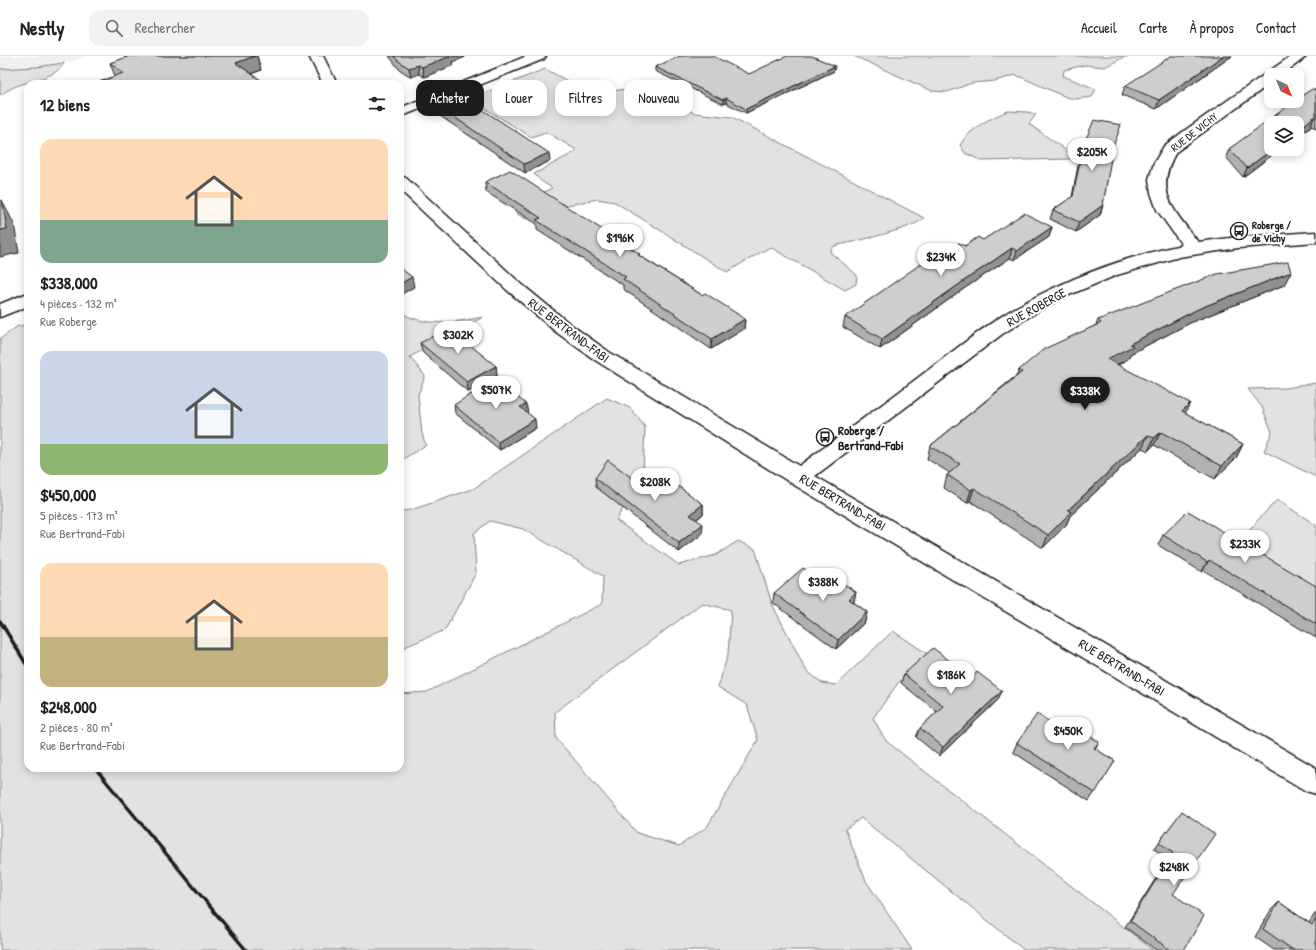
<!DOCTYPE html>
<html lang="fr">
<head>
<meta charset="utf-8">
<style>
  body { margin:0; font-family:"Patrick Hand",sans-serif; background:#f2f2f2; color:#202124; height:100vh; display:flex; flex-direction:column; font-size:15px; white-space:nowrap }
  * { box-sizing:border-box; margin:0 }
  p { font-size:13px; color:#757577 }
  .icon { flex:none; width:22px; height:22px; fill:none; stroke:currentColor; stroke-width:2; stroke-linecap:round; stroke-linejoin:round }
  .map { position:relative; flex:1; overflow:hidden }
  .panel { position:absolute; left:24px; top:24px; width:380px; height:692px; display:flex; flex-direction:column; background:#fff; border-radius:12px; box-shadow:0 2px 10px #0003 }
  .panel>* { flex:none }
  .banner { position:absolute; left:416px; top:24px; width:380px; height:36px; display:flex; gap:8px }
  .needle { width:26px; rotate:137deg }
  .tools { position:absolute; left:1264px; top:12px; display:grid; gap:8px }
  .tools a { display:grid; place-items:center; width:40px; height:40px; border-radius:8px; background:#fff; box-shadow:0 2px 10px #0003; font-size:20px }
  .price { position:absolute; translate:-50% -34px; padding:0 9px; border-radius:14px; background:#fff; color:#222; font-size:13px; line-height:26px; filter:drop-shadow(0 1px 2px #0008) }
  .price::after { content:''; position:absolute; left:50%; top:24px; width:12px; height:9px; margin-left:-6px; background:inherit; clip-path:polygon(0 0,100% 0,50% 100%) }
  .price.selected { background:#1c1c1c; color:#fff }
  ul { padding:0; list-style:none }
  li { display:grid; align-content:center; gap:8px; height:212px; padding:0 16px }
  li span { display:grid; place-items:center; height:124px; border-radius:12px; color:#555 }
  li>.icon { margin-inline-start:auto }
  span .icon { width:72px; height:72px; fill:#fffc; stroke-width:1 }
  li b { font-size:17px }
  h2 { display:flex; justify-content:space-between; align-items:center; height:48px; padding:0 16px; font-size:17px }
  .chip { padding:0 14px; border-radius:12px; background:#fff; box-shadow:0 2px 10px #0003; font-size:14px; line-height:36px }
  .chip.selected { background:#1c1c1c; color:#fff }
  header { display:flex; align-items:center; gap:24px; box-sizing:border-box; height:56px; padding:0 20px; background:#fff; border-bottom:1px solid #e0e0e0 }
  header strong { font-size:19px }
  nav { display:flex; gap:22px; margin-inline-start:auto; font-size:14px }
  .search { width:280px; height:36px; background:#f2f2f2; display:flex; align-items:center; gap:10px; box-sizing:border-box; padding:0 14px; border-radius:12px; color:#757577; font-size:15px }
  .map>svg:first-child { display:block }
  .built { fill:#f0f0f0 }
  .green { fill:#e2e2e2; stroke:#7f7f7f; fill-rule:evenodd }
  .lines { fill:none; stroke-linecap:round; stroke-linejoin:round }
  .minor-casing { stroke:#1c1c1c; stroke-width:3 }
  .minor { fill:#fff; fill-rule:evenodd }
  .rail { stroke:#1c1c1c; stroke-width:3.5 }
  .wall { fill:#b1b1b1; stroke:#1c1c1c }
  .shaded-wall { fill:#909090; stroke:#1c1c1c }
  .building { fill:#cecece; stroke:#1c1c1c }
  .labels { text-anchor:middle; stroke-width:4; stroke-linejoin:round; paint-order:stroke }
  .far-street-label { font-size:11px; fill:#1c1c1c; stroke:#fff }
  .far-poi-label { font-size:11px; font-weight:bold; fill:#1c1c1c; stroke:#fff; text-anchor:start }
  .street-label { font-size:13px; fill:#1c1c1c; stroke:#fff }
  .poi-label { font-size:13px; font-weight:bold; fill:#1c1c1c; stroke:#fff; text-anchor:start }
</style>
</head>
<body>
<header>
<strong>Nestly</strong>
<div class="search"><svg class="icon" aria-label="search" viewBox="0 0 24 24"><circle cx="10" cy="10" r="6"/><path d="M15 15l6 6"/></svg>Rechercher</div>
<nav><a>Accueil</a><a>Carte</a><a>À propos</a><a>Contact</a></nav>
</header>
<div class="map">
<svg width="1316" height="894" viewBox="0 0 1316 894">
  <rect width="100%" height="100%" fill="#fff"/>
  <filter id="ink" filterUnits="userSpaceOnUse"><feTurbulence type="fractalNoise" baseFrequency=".025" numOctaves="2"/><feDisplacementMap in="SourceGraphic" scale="8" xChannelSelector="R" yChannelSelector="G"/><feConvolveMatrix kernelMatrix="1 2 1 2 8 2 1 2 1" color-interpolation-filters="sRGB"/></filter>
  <g filter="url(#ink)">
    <!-- built -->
    <path class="built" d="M0,0H86L64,7L1,14L0,13Z"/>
    <!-- green -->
    <g class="green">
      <path d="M854,0H1135L1124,1L1105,11L1085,9L1064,14L1063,20L1096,33L1092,41L1075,43L1066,41L1016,19L995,25L972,27L947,36L932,35Z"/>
      <path d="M64,7C57,22 27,25 14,31C9,33 4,37 0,39V13L36,11Z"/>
      <path d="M545,13L577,30L582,36L578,41L631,32H641L694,57L732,61L924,162C914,173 852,186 834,190L830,196L857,219L856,228L845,234L770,191L727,216L615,146L597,143L563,150H555L526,163L517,158L514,152L552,132L541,125L534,118L575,96V93L546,76L531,81L470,43Z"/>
      <path d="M1008,55L1027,56L1036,58L1029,68L1074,100L1069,103L982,105L965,97L960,89C970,72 990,62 1008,55Z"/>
      <path d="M400,256C425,272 456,266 483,261L410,301L425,320L418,339L422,378L426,389L400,405Z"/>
      <path d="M28,269V712H400V638L427,636L602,548L603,520L523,473L490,465L474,477L476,517L445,574L400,593V455L411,454L473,433L607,342L630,352L645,371L643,417L616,464L679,509L716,499L738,485L755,493L772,548L806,614L822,627L836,629L893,575L929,599L898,627L873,662L886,685L1153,894H1024L861,762L845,773L866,825L912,894H0V283L18,270ZM702,547L731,554L728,598L718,631L747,649L758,684L707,771L679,790L637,777L556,682L555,656Z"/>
      <path d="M1316,327V421L1264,395L1272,376L1262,351L1248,333L1285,332Z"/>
      <path d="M1277,444L1316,469V536L1238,489L1258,464Z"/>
    </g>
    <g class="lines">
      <defs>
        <g id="minor">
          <path d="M309,0H323L337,28H323Z"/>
          <path d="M527,0H546L544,3L400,61V52Z"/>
          <path d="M1291,0H1307L1282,19H1271V27L1176,96C1153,136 1174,154 1198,186L1238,181L1316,176V186L1238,192L1179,201L1117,219L1069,239L1038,255L1001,279L815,420L1316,712V738L1306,735L791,427L595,304L556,276L507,234L400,134V120L406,122L519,226L570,268L609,296L799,410C842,378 885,347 927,315C959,291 989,266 1024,247C1072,221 1128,200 1182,189L1157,154L1151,137L1149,123L1154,107L1164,90L1184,75Z"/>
          <path d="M28,237V250L0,261V248Z"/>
        </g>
      </defs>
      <!-- minor casing -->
      <use href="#minor" class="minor-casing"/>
      <!-- minor -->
      <use href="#minor" class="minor"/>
      <!-- rail -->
      <g class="rail">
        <path d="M0,565L28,611"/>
        <path d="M95,712L246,894"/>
      </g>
    </g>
    <!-- wall -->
    <g class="wall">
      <path d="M125,0H257L261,14L252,18L266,28H98L97,27L115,20L110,7L126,2Z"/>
      <path d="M389,0H465V1L453,6L454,9L424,21L419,18L411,21L399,13Z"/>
      <path d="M1232,0L1156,53L1122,39L1125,30Z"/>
      <path d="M655,11L749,18L834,15L746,57L726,47L723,48L655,15Z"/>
      <path d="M1316,34V72L1311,70L1243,121L1226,101L1229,93Z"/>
      <path d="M433,47L550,105L525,117L434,56Z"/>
      <path d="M1083,90L1112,92L1103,149L1100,159L1076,176L1050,163L1053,154L1072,141L1080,99Z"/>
      <path d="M485,126L640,200L702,239L745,263L744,273L711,293L623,233V229L537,174V168L486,136Z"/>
      <path d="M1052,171L1049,181L1014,204L1010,202L965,232L880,293L843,271L845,261L947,195L983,184Z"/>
      <path d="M1284,229L1192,266L1130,298L1128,303L1118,309L1185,357L1243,388L1236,402L1215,423L1154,389L1148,395L1142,392L1070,460L1066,469L1043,492L970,445L967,447L944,432L947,419L950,417L927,403L930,390L1017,319L1019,314L1096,269L1098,264Z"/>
      <path d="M420,287L496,310L497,320L468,336L423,297Z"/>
      <path d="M454,349L528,356L527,357L536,372L500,394L455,357Z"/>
      <path d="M595,422L653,438L703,448V458L696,464L702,478L679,496L596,431Z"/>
      <path d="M1163,479L1316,530V582L1203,514L1202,516L1158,489Z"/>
      <path d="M822,525L856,536L853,546L867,556L865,566L836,593L773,547L774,537Z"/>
      <path d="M904,618L998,644L939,700L916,681L920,672L937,656L901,627Z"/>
      <path d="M1060,672L1099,686L1095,693L1115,705L1089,745L1013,696L1017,687Z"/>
      <path d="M1177,762L1173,838L1184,894H1156L1125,871L1168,803L1154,793Z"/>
      <path d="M1279,846L1309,867L1314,859L1316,857V894H1274L1255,881L1271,854Z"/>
    </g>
    <!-- shaded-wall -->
    <g class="shaded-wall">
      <path d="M255,0H257L261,14L240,22L236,7Z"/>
      <path d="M449,0H465V1L453,6L454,9L424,21L422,11Z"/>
      <path d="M1223,0H1232L1156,53L1159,44Z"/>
      <path d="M418,9L419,18L411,21L409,12Z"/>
      <path d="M835,10L834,15L746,57V53Z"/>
      <path d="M726,42V47L723,48V44Z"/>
      <path d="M1314,61L1311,70L1297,80V75Z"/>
      <path d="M1273,93H1280L1243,121L1247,112Z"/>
      <path d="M549,97L550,105L525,117L524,108Z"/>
      <path d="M2,144L14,168L19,197L0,201V174Z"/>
      <path d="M1103,149L1100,159L1076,176L1079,166Z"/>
      <path d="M1052,171L1049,181L1014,204L1017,195Z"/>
      <path d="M1012,192L1010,202L965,232L880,293L882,283L968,222Z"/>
      <path d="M1291,216L1284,229L1192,266L1130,298L1128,303L1102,316L1107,303L1130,288L1198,253Z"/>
      <path d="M412,221L414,231L400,239V228Z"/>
      <path d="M745,263L744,273L711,293L712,283Z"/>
      <path d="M496,310L497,320L468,336L467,326Z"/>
      <path d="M1190,347L1184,360L1182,355Z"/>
      <path d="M526,348L528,356L521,360L520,351Z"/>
      <path d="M535,363L536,372L500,394L498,386Z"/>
      <path d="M1161,376L1154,389L1148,395L1154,382Z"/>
      <path d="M1148,379L1142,392L1070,460L1066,469L1043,492L1048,479L1068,454Z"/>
      <path d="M1243,388L1236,402L1215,423L1222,410Z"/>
      <path d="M974,432L970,445L967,447L971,434Z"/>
      <path d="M703,448V458L689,469L690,459Z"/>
      <path d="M703,468L702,478L679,496V487Z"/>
      <path d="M1209,504L1203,514L1202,516L1207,506Z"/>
      <path d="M856,536L854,546L846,553L849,543Z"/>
      <path d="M867,556L865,566L836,593L838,584Z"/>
      <path d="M1002,635L998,644L939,700L943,691Z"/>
    </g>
    <!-- building -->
    <g class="building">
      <path d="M125,0H255L236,7L266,28H99L97,27L123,17L110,7L127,1Z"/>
      <path d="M394,0H451L422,11L418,9L409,12L397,4Z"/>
      <path d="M680,0H713L749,18L787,0H812L835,10L746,53L726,42L723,44L655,11Z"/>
      <path d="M1171,0H1223L1159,44L1125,30Z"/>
      <path d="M451,33L549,97L524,108L433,47L439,38Z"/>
      <path d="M1312,33L1316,34V62L1314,61L1297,75V67H1271V93H1273L1247,112L1229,93L1295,45H1297V43Z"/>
      <path d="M1094,64L1121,69L1113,91L1103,149L1079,166L1053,154L1073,140L1083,90Z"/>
      <path d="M510,114L640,198L638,199L702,239L705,237L745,263L712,283L623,223L626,221L536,164L541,162L485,126Z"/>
      <path d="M2,144L7,173L0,174V145Z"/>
      <path d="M1024,157L1052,171L1017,195L1012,192L968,222L882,283L845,261L942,193L947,195L959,187L965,190L978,181L983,184Z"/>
      <path d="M1288,206L1291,216L1198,253L1130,288L1133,290L1107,303L1190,347L1182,355L1243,388L1222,410L1161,376L1154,382L1148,379L1068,454L1071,456L1048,479L974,432L971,434L947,419L960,408L930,390L1022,316L1019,314L1044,293L1101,267L1098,264L1217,218Z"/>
      <path d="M400,212L412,221L400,228Z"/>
      <path d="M449,272L496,310L467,326L420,287Z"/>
      <path d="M495,323L526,348L520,351L535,363L498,386L454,349Z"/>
      <path d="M608,404L653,438L671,425L703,448L690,459L703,468L679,487L595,422Z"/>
      <path d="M1188,455L1316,530V568L1209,504L1207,506L1163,479Z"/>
      <path d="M803,512L822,525L829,518L856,536L849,543L867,556L838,584L774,537Z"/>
      <path d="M933,592L972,622L977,616L1002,635L943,691L920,672L943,650L904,618Z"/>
      <path d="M1037,658L1060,672L1065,665L1099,686L1094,692L1115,705L1095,737L1017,687Z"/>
      <path d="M1182,755L1215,778L1173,838L1204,860L1184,894H1170L1130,865L1173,797L1159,786Z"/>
      <path d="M1279,846L1312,869L1316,863V894H1293L1263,873Z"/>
    </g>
  </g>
  <!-- icons -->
  <defs>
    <symbol id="bus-ring" viewBox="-11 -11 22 22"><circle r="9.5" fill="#fff" stroke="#1c1c1c" stroke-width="1.5"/><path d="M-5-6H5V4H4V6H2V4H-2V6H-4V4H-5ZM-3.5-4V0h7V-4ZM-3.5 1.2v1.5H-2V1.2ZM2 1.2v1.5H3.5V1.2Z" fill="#1c1c1c"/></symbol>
  </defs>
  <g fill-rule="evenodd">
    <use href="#bus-ring" x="1229" y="165" width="20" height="20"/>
    <use href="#bus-ring" x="815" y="371" width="20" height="20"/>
  </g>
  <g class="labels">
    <!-- far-street labels -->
    <g class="far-street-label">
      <text transform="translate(1194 76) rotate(-38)" y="4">RUE DE VICHY</text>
    </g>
    <!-- far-poi labels -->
    <g class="far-poi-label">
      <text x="1252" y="173">Roberge /<tspan x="1252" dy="13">de Vichy</tspan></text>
    </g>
    <!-- street labels -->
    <g class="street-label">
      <text transform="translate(1036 251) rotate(-29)" y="5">RUE ROBERGE</text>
      <text transform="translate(569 274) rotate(37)" y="5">RUE BERTRAND-FABI</text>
      <text transform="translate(843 446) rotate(31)" y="5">RUE BERTRAND-FABI</text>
      <text transform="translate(1122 611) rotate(31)" y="5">RUE BERTRAND-FABI</text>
    </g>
    <!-- poi labels -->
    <g class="poi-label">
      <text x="838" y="379">Roberge /<tspan x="838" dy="15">Bertrand-Fabi</tspan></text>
    </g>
  </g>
</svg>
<div class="tools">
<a><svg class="needle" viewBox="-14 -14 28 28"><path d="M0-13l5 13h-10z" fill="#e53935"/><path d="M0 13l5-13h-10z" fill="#757577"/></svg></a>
<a><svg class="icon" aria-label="layers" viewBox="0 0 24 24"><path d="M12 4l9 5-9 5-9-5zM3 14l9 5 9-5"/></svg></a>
</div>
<b class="price" style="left:1092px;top:116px">$205K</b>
<b class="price" style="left:620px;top:202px">$196K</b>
<b class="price" style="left:941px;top:221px">$234K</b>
<b class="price" style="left:458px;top:299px">$302K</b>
<b class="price" style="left:496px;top:354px">$507K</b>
<b class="price selected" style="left:1085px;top:355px">$338K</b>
<b class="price" style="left:655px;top:446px">$208K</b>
<b class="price" style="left:1245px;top:508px">$233K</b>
<b class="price" style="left:823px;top:546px">$388K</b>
<b class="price" style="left:951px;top:639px">$186K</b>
<b class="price" style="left:1068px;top:695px">$450K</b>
<b class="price" style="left:1174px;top:831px">$248K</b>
<div class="banner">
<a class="chip selected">Acheter</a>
<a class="chip">Louer</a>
<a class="chip">Filtres</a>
<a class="chip">Nouveau</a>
</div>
<section class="panel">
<h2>12 biens<svg class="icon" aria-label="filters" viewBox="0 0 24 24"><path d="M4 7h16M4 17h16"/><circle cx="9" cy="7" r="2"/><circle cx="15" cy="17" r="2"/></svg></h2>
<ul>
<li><span style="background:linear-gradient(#ffd9b3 65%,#7fa58c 0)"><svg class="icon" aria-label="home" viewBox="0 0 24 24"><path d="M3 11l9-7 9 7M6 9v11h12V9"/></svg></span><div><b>$338,000</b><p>4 pièces · 132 m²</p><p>Rue Roberge</p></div></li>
<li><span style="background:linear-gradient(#c9d6e8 75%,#8fb573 0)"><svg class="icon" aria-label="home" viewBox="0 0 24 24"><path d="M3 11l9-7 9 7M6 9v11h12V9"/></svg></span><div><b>$450,000</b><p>5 pièces · 173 m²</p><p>Rue Bertrand-Fabi</p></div></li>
<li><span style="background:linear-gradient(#ffd9b3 60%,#c2b280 0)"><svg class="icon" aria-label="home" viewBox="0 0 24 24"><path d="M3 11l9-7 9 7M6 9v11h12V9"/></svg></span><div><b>$248,000</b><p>2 pièces · 80 m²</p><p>Rue Bertrand-Fabi</p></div></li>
</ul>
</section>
</div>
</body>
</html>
